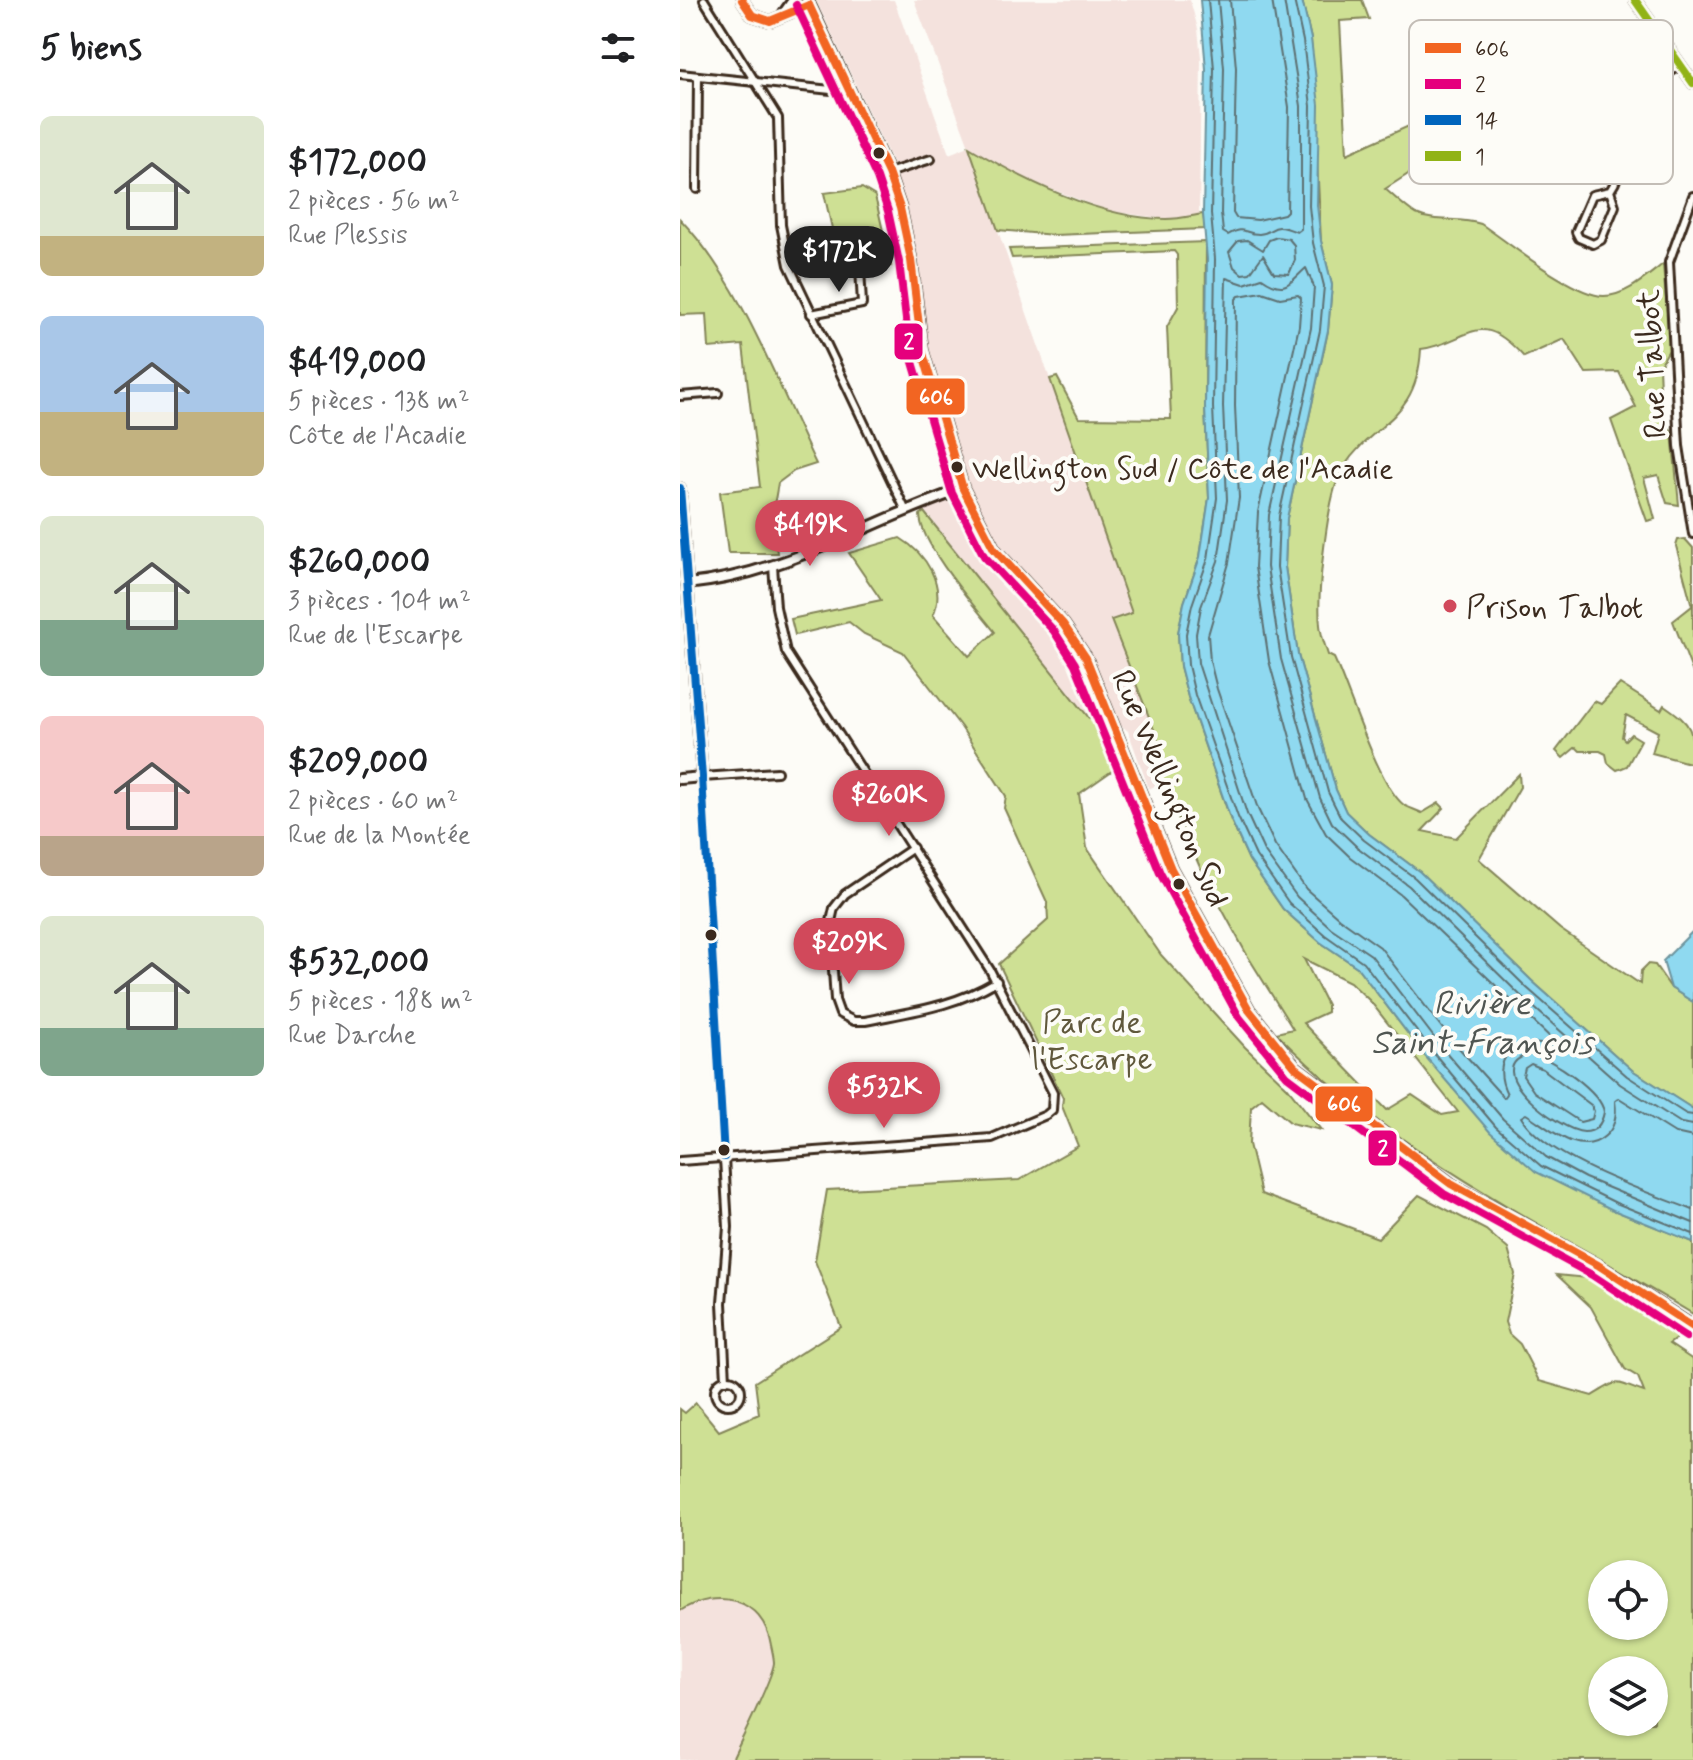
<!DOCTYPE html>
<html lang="fr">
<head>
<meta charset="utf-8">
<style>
  body { margin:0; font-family:Mynerve,sans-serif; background:#f6f6f6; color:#202124; height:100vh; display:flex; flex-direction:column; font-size:30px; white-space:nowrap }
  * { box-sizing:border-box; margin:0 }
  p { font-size:26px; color:#757577 }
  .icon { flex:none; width:44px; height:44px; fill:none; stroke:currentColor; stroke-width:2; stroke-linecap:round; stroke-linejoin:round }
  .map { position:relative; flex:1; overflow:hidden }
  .sheet { display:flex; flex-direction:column; background:#fff; width:680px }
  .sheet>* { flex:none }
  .fabs { position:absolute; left:908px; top:1560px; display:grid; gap:16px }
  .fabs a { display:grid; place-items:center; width:80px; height:80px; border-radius:50%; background:#fff; box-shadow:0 2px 6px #0004; font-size:40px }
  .price { position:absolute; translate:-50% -68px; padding:0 18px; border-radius:28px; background:#d1495b; color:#fff; font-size:26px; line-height:52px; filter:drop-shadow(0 2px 4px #0008) }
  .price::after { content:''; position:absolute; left:50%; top:48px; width:24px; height:18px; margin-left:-12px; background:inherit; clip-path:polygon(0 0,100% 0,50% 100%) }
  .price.on { background:#222; color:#fff }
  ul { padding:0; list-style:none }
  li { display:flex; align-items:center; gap:24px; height:200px; padding:0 40px }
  li span { display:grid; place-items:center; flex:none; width:224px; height:160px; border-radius:12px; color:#555 }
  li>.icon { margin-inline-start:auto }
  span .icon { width:96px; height:96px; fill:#fffc; stroke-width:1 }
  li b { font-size:34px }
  h2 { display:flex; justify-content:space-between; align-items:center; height:96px; padding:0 40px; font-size:34px }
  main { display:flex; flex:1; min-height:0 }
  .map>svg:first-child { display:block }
  .built { fill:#f4e2dd }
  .green { fill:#cee094; stroke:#848559; stroke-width:2; fill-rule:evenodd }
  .water { fill:#8fd9f0; stroke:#6d939c; stroke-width:2 }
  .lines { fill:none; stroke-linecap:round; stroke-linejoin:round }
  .shore { stroke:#5d7072; stroke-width:2 }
  .street-casing { stroke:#3b2a1e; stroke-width:12 }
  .secondary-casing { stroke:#3b2a1e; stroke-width:14 }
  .primary-casing { stroke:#3b2a1e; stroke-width:15 }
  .street { stroke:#fdfcf7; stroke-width:6 }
  .secondary { stroke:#fdfcf7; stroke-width:8 }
  .primary { stroke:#fdfcf7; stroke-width:9 }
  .bus-1-casing { stroke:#fdfcf7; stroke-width:14 }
  .bus-2-casing { stroke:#fdfcf7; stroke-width:14 }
  .bus-3-casing { stroke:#fdfcf7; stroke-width:14 }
  .bus-4-casing { stroke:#fdfcf7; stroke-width:14 }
  .bus-1 { stroke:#f26522; stroke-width:8 }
  .bus-2 { stroke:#e5007d; stroke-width:8 }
  .bus-3 { stroke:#0065bd; stroke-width:8 }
  .bus-4 { stroke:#91b316; stroke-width:8 }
  .bus-dot { fill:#3b2a1e; stroke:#fdfcf7; stroke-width:3 }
  .poi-dot { fill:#d1495b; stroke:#fdfcf7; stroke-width:3 }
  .labels { text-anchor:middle; stroke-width:8; stroke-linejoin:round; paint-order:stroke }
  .bus-label { font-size:30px; fill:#3b2a1e; stroke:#fdfcf7; text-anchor:start }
  .street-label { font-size:32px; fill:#3b2a1e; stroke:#fdfcf7 }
  .poi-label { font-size:32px; fill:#3b2a1e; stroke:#fdfcf7; text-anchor:start }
  .park-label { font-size:32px; fill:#60583c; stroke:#fdfcf7 }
  .water-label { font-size:34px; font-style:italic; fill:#505652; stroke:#fdfcf7 }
  .key { fill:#fdfcf7; stroke:#c3bdb6; stroke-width:2 }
  .key-label { font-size:22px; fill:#3b2a1e }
  .line-badge { stroke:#fdfcf7; stroke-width:3 }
  .badge-label { font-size:22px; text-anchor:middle; font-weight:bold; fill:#fff }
</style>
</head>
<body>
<main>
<section class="sheet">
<h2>5 biens<svg class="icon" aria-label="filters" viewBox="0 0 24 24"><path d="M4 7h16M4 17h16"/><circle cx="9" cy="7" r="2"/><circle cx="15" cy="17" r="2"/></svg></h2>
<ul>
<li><span style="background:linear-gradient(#dfe7d0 75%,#c2b280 0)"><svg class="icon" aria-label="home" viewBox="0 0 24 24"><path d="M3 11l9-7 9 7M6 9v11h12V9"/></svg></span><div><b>$172,000</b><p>2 pièces · 56 m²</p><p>Rue Plessis</p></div></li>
<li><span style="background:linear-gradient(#a9c7e8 60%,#c2b280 0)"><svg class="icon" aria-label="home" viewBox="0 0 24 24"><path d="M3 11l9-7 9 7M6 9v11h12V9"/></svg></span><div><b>$419,000</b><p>5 pièces · 138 m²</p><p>Côte de l'Acadie</p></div></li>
<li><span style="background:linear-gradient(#dfe7d0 65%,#7fa58c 0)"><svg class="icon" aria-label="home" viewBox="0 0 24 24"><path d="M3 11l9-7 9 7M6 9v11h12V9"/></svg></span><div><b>$260,000</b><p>3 pièces · 104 m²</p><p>Rue de l'Escarpe</p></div></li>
<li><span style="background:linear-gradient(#f6c9c9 75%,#b9a48a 0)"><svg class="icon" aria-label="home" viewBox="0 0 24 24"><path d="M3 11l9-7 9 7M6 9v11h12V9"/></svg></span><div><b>$209,000</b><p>2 pièces · 60 m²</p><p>Rue de la Montée</p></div></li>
<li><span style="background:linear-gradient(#dfe7d0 70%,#7fa58c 0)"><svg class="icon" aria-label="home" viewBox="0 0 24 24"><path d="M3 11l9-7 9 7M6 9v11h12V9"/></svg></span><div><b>$532,000</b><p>5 pièces · 188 m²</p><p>Rue Darche</p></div></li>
</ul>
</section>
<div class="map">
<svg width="1013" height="1760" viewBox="0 0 1013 1760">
  <rect width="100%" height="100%" fill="#fdfcf7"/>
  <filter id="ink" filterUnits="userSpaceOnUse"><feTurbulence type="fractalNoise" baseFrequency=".0125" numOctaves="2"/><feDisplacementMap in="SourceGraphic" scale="16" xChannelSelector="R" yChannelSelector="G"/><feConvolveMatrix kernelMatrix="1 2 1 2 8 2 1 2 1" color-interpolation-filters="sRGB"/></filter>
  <g filter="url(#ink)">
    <!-- built -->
    <g class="built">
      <path d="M136,0H214L269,154L289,146L234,0H510L518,29L521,58L519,215L485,219L429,211L334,175L289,148L507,770L469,789L448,731L427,714L409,719L240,505L282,489L254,397L233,277L208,173L216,170Z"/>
      <path d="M0,1505L125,1609L63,1760H0Z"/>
    </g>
    <!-- green -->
    <g class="green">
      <path d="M622,0H682L689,19L660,21L667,154L742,120L756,156L705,189C715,197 726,208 736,214C755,223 779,217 801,224C828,242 893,296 924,296C946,296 966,277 983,264L990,348L979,367L981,411L992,432L999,505L987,503L978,475L964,478L975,519L967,521L931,420L956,407L939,372L906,373L884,339L844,357C797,305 790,343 741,349C737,421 695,419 663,468C647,493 637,595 640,625C641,636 645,645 648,655L654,658C669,690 699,787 724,805C729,808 736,810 742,813L759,803L764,808L742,831L776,838L839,774L840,787L799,859L880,929L960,984L961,971L968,964L975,965L991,988L1013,1002V1109L952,1070L852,981L740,872L689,834L666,812L656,790L618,655L605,567L607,518L648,331L652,285L641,241L631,39Z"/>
      <path d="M289,147C343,180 421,219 486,219C498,219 511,216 523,214L525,229L374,235L318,230Z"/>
      <path d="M182,188L195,196L211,266L162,273L144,193Z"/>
      <path d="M0,219C61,282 98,385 136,464L114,471L98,483L92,517L97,553H48L40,492L80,487L63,345L29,348L27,314L0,315Z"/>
      <path d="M526,242L525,407L529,498L520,557L504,603L498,633L500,666L508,697L551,821L569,860L603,909L640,942L677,967L745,1056L933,1210L1013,1242V1314C871,1228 713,1154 596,1033L613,1029L567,955L523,874L477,770L480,745L431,620L452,613L370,379L377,377L399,418L491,419L487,327L498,307L497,255L494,251L332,258L329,249ZM624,959L670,982L690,1001L778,1112L762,1115L732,1095L707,1110L623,1023L647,1012V1005Z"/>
      <path d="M244,512L409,718L427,714L446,761L399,794L407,848L481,955L565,1047L607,1087L641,1130L611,1123L582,1098L571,1107L569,1144L581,1194L698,1238L739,1195L806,1230L828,1249L835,1274L825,1322L829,1334L840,1344L859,1381L912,1396C942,1377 933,1382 964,1392L958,1377L945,1369L911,1307L877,1275L907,1278L879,1255H885L1005,1332L989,1344L1013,1360V1760H52C61,1740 92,1680 94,1663C94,1658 92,1650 91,1645C83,1597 36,1588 0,1611V1409L5,1413L16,1403L39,1431L79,1414L75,1382L161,1327L135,1261L147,1190L339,1180L398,1146L382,1106L383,1098L319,964L368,920L367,902L324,808L326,796L281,727L223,652L184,634L169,622L115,635L111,619L201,600L169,553L220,538C245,553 267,585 253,615L289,656L315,632C296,608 240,544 240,515ZM922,1574H974V1626H922ZM922,1670H974V1722H922Z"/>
      <path d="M1005,539L1013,548V673L993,621L1012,606L996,546L998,540Z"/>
      <path d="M940,684L981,710L984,705C1013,725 1013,729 1013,764L972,753L978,732L946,715L942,737L945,740L951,734L961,740L947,766L937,770L928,763L926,754L920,751H900L896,747L883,758L876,751L914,701L921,704Z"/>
    </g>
    <!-- water -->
    <g class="water">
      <path d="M520,0H622L631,39L639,105L637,205L641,241L652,285L648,330L607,518L605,567L618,655L656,790L666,812L689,834L740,872L852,981L952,1070L1013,1109V1242L933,1210L856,1172L810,1132L745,1056L677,967L640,942L603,909L569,860L551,820L508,697L500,666L498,633L504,603L520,557L529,498L525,407L527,259L523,214L526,69Z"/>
      <path d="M1013,931V1002L991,988L983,961Z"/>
    </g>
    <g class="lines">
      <!-- shore -->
      <g class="shore">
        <path d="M528,0L534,69L531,214L535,259L533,407L537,498L528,559L512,605L506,634L508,665L515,695L558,817L576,856L609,903L645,935L683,962L752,1051L816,1127L861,1166L936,1203L1013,1234"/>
        <path d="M538,0L544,68L541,213L543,232L548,235C565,225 564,234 579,234C596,233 589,220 617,232L621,229V106L604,0"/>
        <path d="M550,0L556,68L553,213L556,218L578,220L604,214L607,211L609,107L592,0"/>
        <path d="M614,0L623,41L631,106L629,206L633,243L644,286L640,330L599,516L597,567L611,657L648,792L661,818L684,840L735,878L847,988L947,1076L1006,1114L1013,1115"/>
        <path d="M597,237L609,239L614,245L615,260L609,274L594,273L583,255L570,273L562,274L554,267L549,252L558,241L567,240L583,250L589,240Z"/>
        <path d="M582,292L600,298L618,295L621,298L619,326L578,512L575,567L589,661L627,799L646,834L670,857L721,895L873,1040L870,1046C836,1036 809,1058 827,1094L824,1098L769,1037L700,947L659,918L626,889L595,845L578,809L537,689L530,661L528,635L549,563L559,498L555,406L556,299L559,296Z"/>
        <path d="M851,1054C872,1057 921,1092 924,1112C922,1123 916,1132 904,1132C881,1132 794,1067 851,1054Z"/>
        <path d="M851,1064L863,1069L911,1105L914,1111L912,1119L900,1122L854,1092L843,1076L845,1068Z"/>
        <path d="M1013,1125L1001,1123L940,1084L840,995L729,886L677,847L652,823L640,798L601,659L587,567L589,515L631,328L634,287L626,268C610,282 606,295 582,278L564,284L546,278L543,406L547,500L538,561L521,607L516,634L518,663L567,814L584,851L617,897L651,928L691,955L759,1044L823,1119L866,1157L905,1178L1013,1223"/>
        <path d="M1013,1137L995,1133L939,1098L935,1101C937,1114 936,1127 925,1136C900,1159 868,1127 846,1114L841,1117C866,1159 967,1192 1013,1210"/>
      </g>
      <defs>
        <g id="street">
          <path d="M24,0L98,118L101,225L109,265L226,511"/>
          <path d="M0,74L170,92"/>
          <path d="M752,90L842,108L872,107L954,93L1000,66"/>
          <path d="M772,153L802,100"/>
          <path d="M208,173L251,159"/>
          <path d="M17,189L18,76"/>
          <path d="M930,191L935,206L921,240L913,244L899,238L896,232L912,195L930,191C949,165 937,127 933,98"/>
          <path d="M1013,196L989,262L999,446L1013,534"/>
          <path d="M131,314L182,304L180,268"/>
          <path d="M0,396L38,393"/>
          <path d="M233,848L165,894L154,908L150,926L155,1000L160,1014L174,1021H185C235,1011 273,1007 317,981"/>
          <path d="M0,1161L312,1138L366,1115L372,1110L373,1093L310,970L106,652L96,607L93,566"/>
          <circle cx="48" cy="1392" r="13"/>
          <path d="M46,1380L42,1303L48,1227L22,777L97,772"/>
        </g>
        <g id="secondary">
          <path d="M62,0L72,15L90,21L129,5"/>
          <path d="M955,0L1013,83"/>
          <path d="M103,14L113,0"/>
          <path d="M0,488L22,777L0,779"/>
          <path d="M7,584C105,575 190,520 283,489"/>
        </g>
        <path id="primary" d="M127,0L208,173L220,208L231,260L242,350L283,489L314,549L383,624L406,658L491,869L569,1010L615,1067L771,1184L918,1265L1013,1327"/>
      </defs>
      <!-- street casing -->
      <use href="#street" class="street-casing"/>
      <!-- secondary casing -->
      <use href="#secondary" class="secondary-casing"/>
      <!-- primary casing -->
      <use href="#primary" class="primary-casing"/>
      <!-- street -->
      <use href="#street" class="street"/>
      <!-- secondary -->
      <use href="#secondary" class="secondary"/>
      <!-- primary -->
      <use href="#primary" class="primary"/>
      <defs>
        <g id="bus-1">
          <path d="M62,0L72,15L90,21L129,5"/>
          <path d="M129,5L208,173L220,208L231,260L242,350L283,489L314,549L383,624L406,658L491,869L569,1010L615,1067L771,1184L918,1265L1013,1327"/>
        </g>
        <path id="bus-2" d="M116,5L197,178L208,211L219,262L230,352L272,493L304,556L374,631L395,664L480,873L559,1017L607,1076L764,1194L912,1275L1006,1337"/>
        <path id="bus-3" d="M0,488L22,777L44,1157"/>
        <path id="bus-4" d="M955,0L1013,83"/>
      </defs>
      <!-- bus-1 casing -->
      <use href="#bus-1" class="bus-1-casing"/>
      <!-- bus-2 casing -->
      <use href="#bus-2" class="bus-2-casing"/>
      <!-- bus-3 casing -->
      <use href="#bus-3" class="bus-3-casing"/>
      <!-- bus-4 casing -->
      <use href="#bus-4" class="bus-4-casing"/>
      <!-- bus-1 -->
      <use href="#bus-1" class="bus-1"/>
      <!-- bus-2 -->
      <use href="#bus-2" class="bus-2"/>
      <!-- bus-3 -->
      <use href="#bus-3" class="bus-3"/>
      <!-- bus-4 -->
      <use href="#bus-4" class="bus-4"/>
    </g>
  </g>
  <!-- markers -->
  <g class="bus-dot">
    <circle cx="199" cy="153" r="7"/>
    <circle cx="277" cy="467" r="7"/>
    <circle cx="499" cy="884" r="7"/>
    <circle cx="31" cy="935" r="7"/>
    <circle cx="44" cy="1150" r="7"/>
  </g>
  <circle class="poi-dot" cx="770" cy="606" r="8"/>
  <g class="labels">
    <!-- bus labels -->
    <g class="bus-label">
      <text x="292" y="478">Wellington Sud / Côte de l'Acadie</text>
    </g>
    <!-- street labels -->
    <g class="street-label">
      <text transform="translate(971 364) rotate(-93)" y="11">Rue Talbot</text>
      <text transform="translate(491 788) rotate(67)" y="11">Rue Wellington Sud</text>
    </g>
    <!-- poi labels -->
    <g class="poi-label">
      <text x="786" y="617">Prison Talbot</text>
    </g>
    <!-- park labels -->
    <g class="park-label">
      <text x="412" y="1032">Parc de<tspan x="412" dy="37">l'Escarpe</tspan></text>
    </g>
    <!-- water labels -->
    <g class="water-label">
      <text x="802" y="1014">Rivière<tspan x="802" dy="39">Saint-François</tspan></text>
    </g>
  </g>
  <!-- legend -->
  <rect x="729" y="20" width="264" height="164" rx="12" class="key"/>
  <rect x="745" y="43" width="36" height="10" fill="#f26522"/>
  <rect x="745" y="79" width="36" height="10" fill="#e5007d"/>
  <rect x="745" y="115" width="36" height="10" fill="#0065bd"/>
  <rect x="745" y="151" width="36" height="10" fill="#91b316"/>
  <g class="key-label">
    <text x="795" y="56">606</text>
    <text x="795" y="92">2</text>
    <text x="795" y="128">14</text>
    <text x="795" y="164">1</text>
  </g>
  <g class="line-badge">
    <rect x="213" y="322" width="31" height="39" rx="8" fill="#e5007d"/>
    <rect x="225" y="377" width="61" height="39" rx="8" fill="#f26522"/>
    <rect x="634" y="1085" width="60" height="38" rx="8" fill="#f26522"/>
    <rect x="687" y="1129" width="31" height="38" rx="8" fill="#e5007d"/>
  </g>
  <g class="badge-label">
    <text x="229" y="349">2</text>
    <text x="256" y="404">606</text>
    <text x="664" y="1111">606</text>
    <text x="703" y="1156">2</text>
  </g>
</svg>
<div class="fabs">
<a><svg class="icon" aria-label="locate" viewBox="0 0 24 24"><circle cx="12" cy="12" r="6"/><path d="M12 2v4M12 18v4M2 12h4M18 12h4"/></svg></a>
<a><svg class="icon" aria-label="layers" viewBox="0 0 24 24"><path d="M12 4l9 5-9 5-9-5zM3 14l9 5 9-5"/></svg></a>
</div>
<b class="price on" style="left:159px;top:294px">$172K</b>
<b class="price" style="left:130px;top:568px">$419K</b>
<b class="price" style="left:209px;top:838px">$260K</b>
<b class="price" style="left:169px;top:986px">$209K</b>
<b class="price" style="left:204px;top:1130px">$532K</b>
</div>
</main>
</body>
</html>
